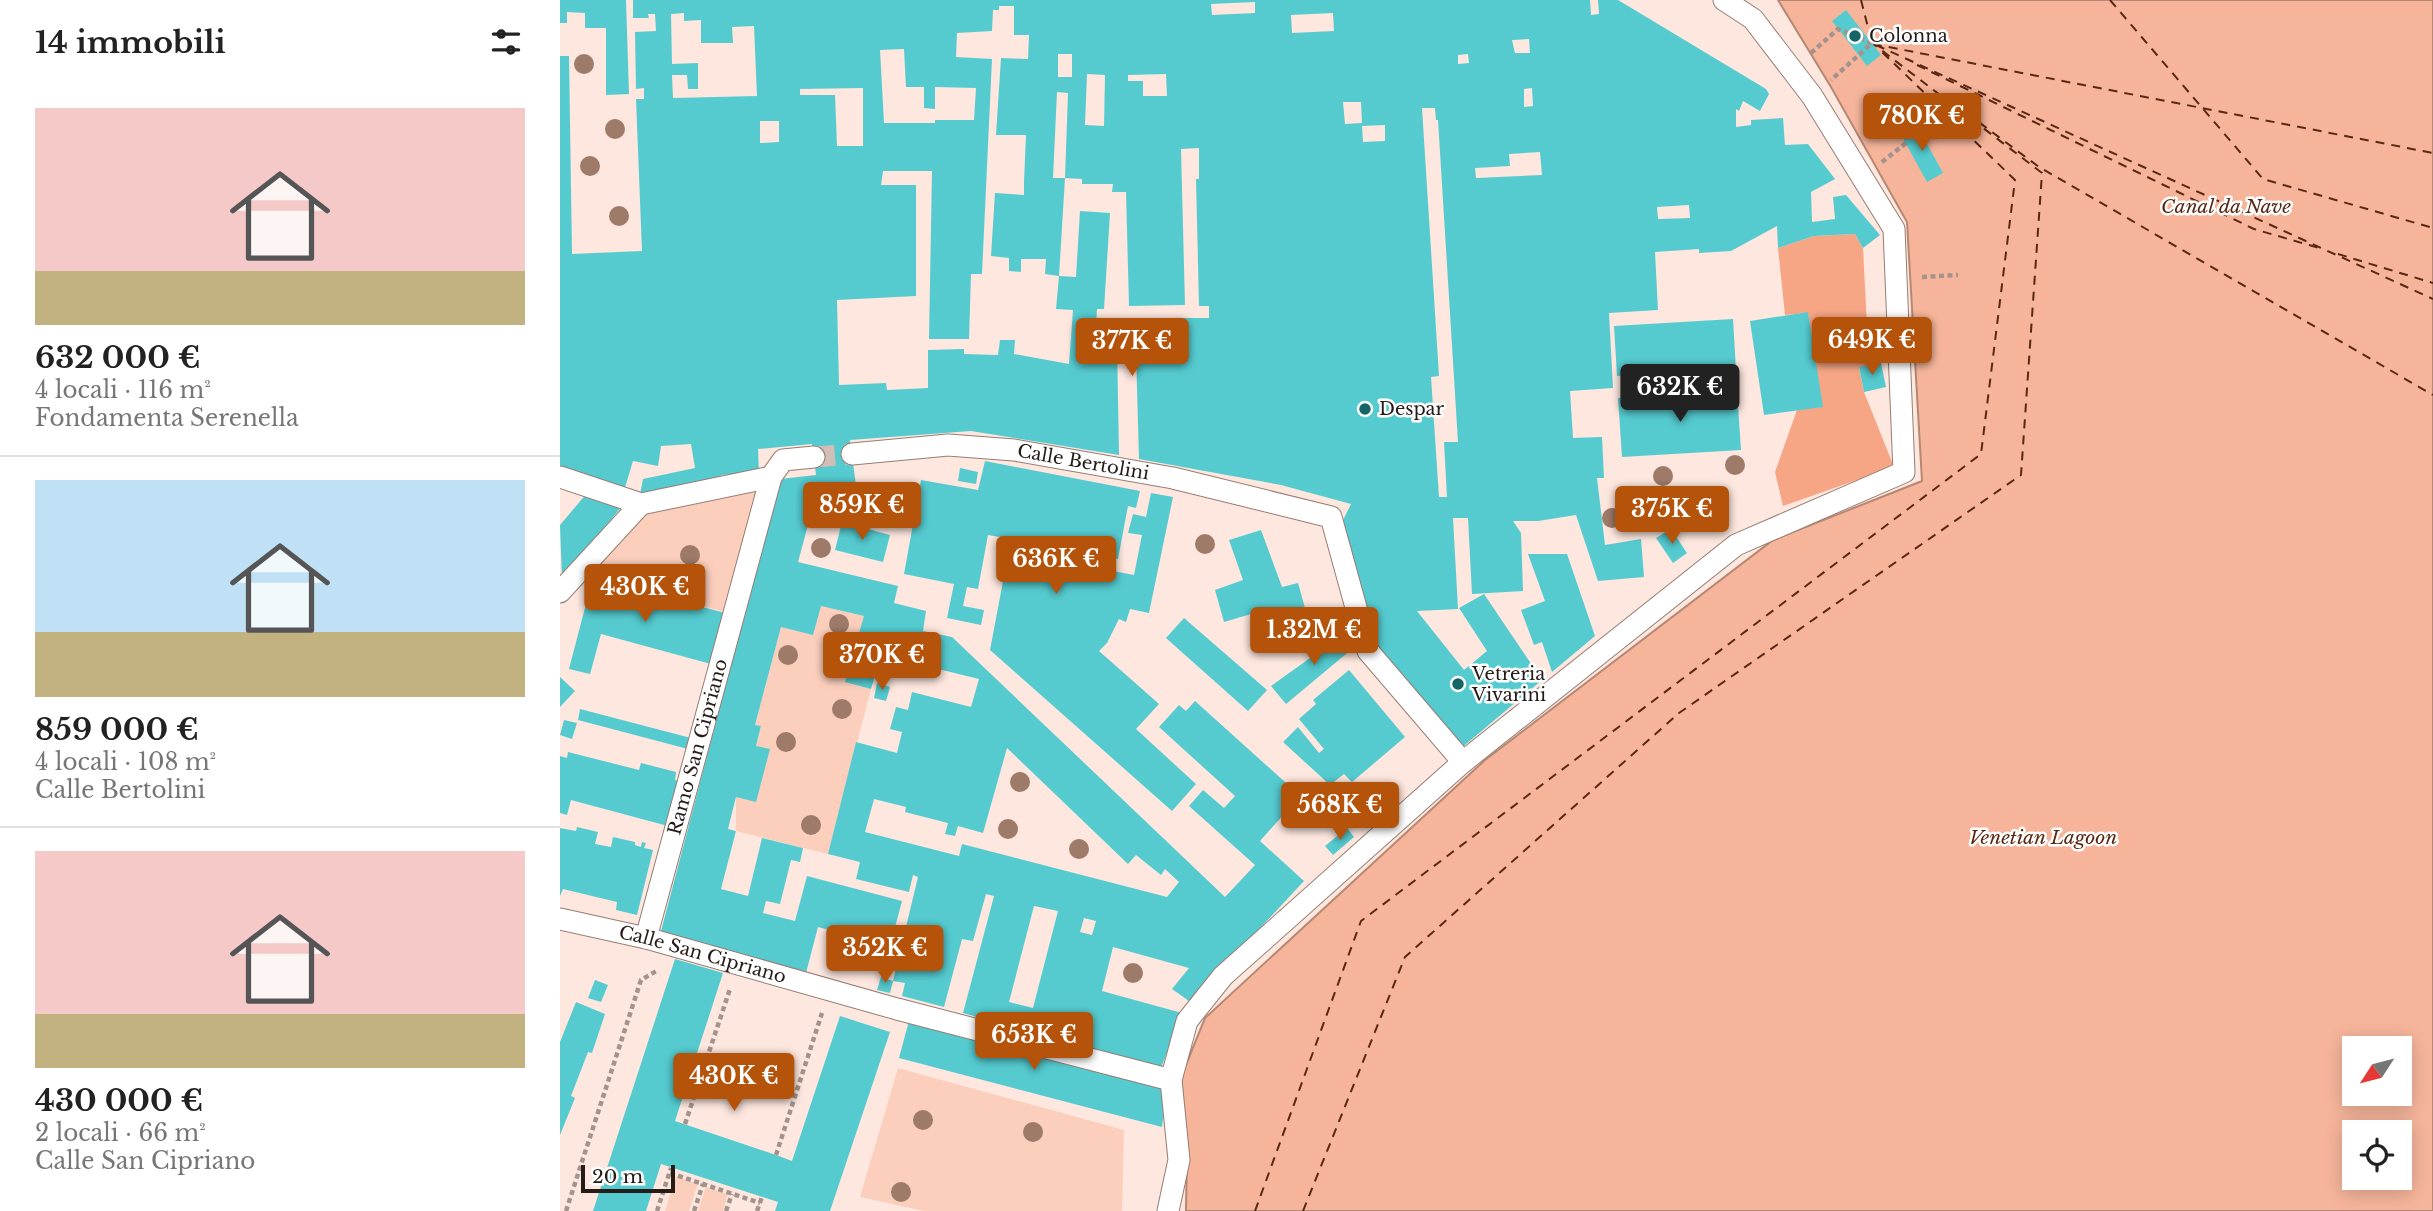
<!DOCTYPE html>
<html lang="it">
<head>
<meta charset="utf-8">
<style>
  body { margin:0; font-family:"Libre Baskerville",serif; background:#f2f2f2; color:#222; height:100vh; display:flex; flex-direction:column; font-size:26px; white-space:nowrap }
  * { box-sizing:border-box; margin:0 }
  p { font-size:23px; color:#767676 }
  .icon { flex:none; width:38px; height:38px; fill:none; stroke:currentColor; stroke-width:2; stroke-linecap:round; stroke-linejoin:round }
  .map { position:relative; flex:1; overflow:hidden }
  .drawer { display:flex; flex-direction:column; background:#fff; width:560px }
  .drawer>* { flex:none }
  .needle { width:46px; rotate:234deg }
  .buttons { position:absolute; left:1782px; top:1036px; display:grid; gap:14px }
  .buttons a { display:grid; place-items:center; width:70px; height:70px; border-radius:0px; background:#fff; box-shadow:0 4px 18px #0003; font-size:35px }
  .scale { position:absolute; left:21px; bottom:18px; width:94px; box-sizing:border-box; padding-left:7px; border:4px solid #251b17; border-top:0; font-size:19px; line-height:24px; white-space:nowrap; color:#251b17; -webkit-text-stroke:5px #fff; paint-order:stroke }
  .price { position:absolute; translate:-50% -60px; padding:0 16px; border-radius:7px; background:#b45309; color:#fff; font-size:23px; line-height:46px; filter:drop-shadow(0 2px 4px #0008) }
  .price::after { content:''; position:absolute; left:50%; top:42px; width:21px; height:16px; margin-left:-10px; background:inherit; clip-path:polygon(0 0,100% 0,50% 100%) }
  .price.active { background:#222; color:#fff }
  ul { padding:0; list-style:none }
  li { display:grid; align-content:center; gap:14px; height:371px; padding:0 35px }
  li+li { border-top:2px solid #e0e0e0 }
  li span { display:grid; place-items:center; height:217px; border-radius:0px; color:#555 }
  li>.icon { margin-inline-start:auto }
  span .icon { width:126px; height:126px; fill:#fffc; stroke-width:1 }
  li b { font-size:30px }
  h2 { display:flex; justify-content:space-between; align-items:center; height:84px; padding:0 35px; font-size:30px }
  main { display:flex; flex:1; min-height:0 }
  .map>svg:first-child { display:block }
  .green { fill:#fccfbd }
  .forest { fill:#f6a685 }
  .water { fill:#f6b59b; stroke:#b78773; stroke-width:2; fill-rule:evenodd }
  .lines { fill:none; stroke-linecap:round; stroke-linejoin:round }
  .ferry { stroke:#5a2812; stroke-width:2; stroke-dasharray:9 7; stroke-linecap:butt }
  .building { fill:#55cbd0; fill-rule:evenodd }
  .pedestrian-tunnel { stroke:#d2beb6; stroke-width:21; stroke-dasharray:21 10; stroke-linecap:butt }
  .pedestrian-casing { stroke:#967d73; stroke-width:23 }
  .path { stroke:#a4938c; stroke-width:4.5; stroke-dasharray:5 3.5; stroke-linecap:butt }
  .pedestrian { stroke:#fff; stroke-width:21 }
  .tree { fill:#9e7a69 }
  .poi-dot { fill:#156467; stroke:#fff; stroke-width:2.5 }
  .labels { text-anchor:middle; stroke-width:5; stroke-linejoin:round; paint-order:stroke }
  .poi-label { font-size:18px; fill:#251b17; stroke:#fff; text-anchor:start }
  .street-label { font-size:18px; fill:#251b17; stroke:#fff }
  .water-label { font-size:19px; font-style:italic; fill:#5a2812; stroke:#fff }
</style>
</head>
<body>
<main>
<section class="drawer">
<h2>14 immobili<svg class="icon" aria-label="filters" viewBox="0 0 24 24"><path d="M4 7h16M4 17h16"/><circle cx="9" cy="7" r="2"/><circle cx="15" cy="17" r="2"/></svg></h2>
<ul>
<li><span style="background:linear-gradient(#f6c9c9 75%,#c2b280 0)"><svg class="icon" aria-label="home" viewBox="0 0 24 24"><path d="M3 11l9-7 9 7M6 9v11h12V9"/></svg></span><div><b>632 000 €</b><p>4 locali · 116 m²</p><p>Fondamenta Serenella</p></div></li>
<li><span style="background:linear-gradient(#bfe0f5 70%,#c2b280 0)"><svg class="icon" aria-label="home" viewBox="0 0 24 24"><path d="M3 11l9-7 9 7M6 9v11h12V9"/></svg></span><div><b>859 000 €</b><p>4 locali · 108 m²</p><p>Calle Bertolini</p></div></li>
<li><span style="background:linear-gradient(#f6c9c9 75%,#c2b280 0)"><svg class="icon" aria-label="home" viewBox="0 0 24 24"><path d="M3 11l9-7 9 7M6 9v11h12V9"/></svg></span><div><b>430 000 €</b><p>2 locali · 66 m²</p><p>Calle San Cipriano</p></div></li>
</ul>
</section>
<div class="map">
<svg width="1873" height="1211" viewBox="0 0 1873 1211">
  <rect width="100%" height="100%" fill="#fde7de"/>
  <!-- green -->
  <g class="green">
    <path d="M199,484L164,612L29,574L83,511Z"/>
    <path d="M261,606L304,616L311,689L268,854L176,831V797L196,801V746L201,727L195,725L221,627Z"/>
    <path d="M338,1068L564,1130L562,1211H364L300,1197Z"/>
    <path d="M116,1177L138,1184L129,1211H105Z"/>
    <path d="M146,1187L168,1194L163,1211H138Z"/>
  </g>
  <!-- forest -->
  <path class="forest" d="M1295,234L1303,248L1309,365L1299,368L1304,392L1334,467L1223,506L1215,472L1237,410L1262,406L1248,313L1225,315L1218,248L1254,236Z"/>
  <!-- water -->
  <path class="water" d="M1218,0H1873V1211H626L627,1146L621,1077L645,1018L925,760L1213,540L1362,481L1347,222L1271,87ZM1794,1048H1839V1094H1794ZM1794,1132H1839V1178H1794Z"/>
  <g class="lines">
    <!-- ferry -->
    <g class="ferry">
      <path d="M1301,0L1312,43"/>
      <path d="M1550,0L1703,179L1873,228"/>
      <path d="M1313,44L1873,153"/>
      <path d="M1316,45L1873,299"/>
      <path d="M1357,65L1694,229L1759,248"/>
      <path d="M1381,94L1479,167L1873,395"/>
      <path d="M1778,254L1873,283"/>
      <path d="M695,1211L801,921L1421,454L1455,180L1321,51"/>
      <path d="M743,1211L845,957L1119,713L1461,475L1482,173L1312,43"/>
    </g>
  </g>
  <!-- building -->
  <g class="building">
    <path d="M0,0H66L69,94L46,95V28H25V13L7,12V23H0Z"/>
    <path d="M73,0H1030L1031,15L1039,14L1038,0H1058L1206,89L1209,94L1200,111L1183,101L1179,111L1176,109V127L1191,125V120L1223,118L1225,145L1248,144L1275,179L1251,192L1252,222L1275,219L1273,197L1286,195L1320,235L1303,248L1295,234L1254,236L1218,248L1217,226L1171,251L1139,253V249L1095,252L1098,310L1049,313L1053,388L1010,391L1013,438L1042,437L1044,478H1037L1045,545L1081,539L1084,577L1038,581L1016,515L978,521H953L961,533L963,591L912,594L908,518H893L898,609L857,611L904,670L927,651L899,608L924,594L982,680L899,750L814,645L779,528L791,504L721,485L579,459L575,318H649V306H639L636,179H639V148L621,149L625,305L569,306L566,192H552L553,184H522V179L505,178L508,93L497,92L493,178H505L499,276L516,277L520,211L550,213L544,309H537L535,343H557L559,455L411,431L290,440L299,508L251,514L238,562L338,586L334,603L366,611L363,631L392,637L665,897L695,865L629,806L643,790L664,808L675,796L599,727L619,705L626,711L635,701L746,801L730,818L725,813L700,841L744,881L675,955L659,966L629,1001L612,989L629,968L553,947L542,991L622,1013L601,1068L403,1013L434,896L426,894L413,941L402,939L384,1007L342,996L345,983L333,981L358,877L353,875L349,892L296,879L300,862L268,854L296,742L337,753L342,732L330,729L336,707L348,710L352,692L411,707L419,679L321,655L311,689L285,682L304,616L261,606L253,635L221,627L195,725L201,726L196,746L210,749L196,802L176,797L168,829L176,831L161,889L188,896L202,838L243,848L240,862L231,860L220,904L206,901L203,913L235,921L247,876L342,901L329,950L279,937L281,933L258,927L246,973L100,935L220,479L256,475L252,444L198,449L199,473L161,475V482L79,500L83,479L135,468L131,444L101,446L98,466L73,461L63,494L0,471V56H9L12,254L82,251L76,99H84V88L76,89L75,32L96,31L95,14H88L89,18H73ZM695,2V13L652,15L651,4ZM439,6H454V35H469L468,59L441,58L436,135H466L464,182V195L435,193L431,256L449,258V271L461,272V259H486L485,274L499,276L496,309L513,310L509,364L454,354L455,340H440L438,355L404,354V349L368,350V388L327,390L326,383L279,385L277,300L356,296V185H321L323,171H372L369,339H409L411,274H422L432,59L396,57L397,33L432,31L433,10H439ZM124,13V21L141,20V43H173L172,27L194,26L197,96L113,98L112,75H127L128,89H138V63L112,64L111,14ZM773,13L774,31L732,33L731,15ZM969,39L970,53H955L952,40ZM344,49L346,87H364V108L375,109V87L416,88L414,120H375V123H324L320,50ZM498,54H512V77H498ZM908,54L909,63L898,64V55ZM527,74L545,75L544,126L525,125ZM606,74L607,96H583V81H568V75ZM303,88V146H277L275,95H240V89ZM972,88L973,106L964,107V89ZM783,102H801L802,123L785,124ZM862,108H875L876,120H878L898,442H884L887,497H879L871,377L879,376ZM200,121H219V142L200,143ZM825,125V141L803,142L802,126ZM980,152L982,175L916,178L915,168L950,166L949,154ZM1129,205L1130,218L1098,219L1097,207ZM447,748L568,864L576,855L601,875L605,869L619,882L607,897L402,844L399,856L305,832L314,799L346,807L345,812L388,823L385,834L395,836L398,826L423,833ZM474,906L498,911L473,1008L449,1002ZM524,918L536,921L532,935L520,932Z"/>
    <path d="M1286,10L1321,55L1307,66L1272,21Z"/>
    <path d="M1356,124L1383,173L1367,182L1340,133Z"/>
    <path d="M1248,312L1263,407L1204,415L1190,321Z"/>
    <path d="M1173,319L1176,370L1057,376L1054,326Z"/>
    <path d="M1321,363L1326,387L1304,392L1299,367Z"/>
    <path d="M1177,391L1181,450L1062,457L1058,398Z"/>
    <path d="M425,461L580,491L576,508L568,506L558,559L476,544L473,556L574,575L582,535L568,533L573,514L586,517L591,493L613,497L589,613L570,609L566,622L559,619L547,643L539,651L599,704L576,729L636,784L612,811L430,650L451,539L428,535L418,589L407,587L403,606L424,610L421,625L387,618L394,584L344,574L361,480L418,490Z"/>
    <path d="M400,468L418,472L416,484L398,481Z"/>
    <path d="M28,492L64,504L2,578L0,525Z"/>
    <path d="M1110,500L1118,512L1091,530L1082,518Z"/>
    <path d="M282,522L330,535L323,562L275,550Z"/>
    <path d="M1111,529L1127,553L1113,563L1096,538Z"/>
    <path d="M701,530L722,587L738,583L752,633L719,642L708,609L664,622L655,590L683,580L669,540Z"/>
    <path d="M968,554H1007L1035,636L992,672L982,642L974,645L961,610L985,601Z"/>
    <path d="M33,577L165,613L151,664L41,634L30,674L9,669Z"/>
    <path d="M624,618L707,690L688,711L606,638Z"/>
    <path d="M792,628L798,644L726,704L711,686Z"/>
    <path d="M789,670L845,737L792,782L784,774L770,785L723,742L738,727L759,753L764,749L739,719L756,704L753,700Z"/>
    <path d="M0,677L15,691L0,707Z"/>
    <path d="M317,683L330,687L326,701L314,698Z"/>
    <path d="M20,709L131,738L128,749L18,720Z"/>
    <path d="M4,720L17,723L12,739L0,735Z"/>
    <path d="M8,752L79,770L81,763L116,772L115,780L120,781L108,826L11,800L7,815L0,813V756L7,758Z"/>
    <path d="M17,827L38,832L35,844L51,847L53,837L75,842V845L81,847L82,842L86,843L84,848L93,850L77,915L56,910L57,902L3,889L0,896V828L16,831Z"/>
    <path d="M787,828L794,837L773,855L765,846Z"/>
    <path d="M115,959L163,973L115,1121L216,1155L232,1161L280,1016L330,1032L270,1211H215L218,1202L101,1164L86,1211H33Z"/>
    <path d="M321,977L333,981L330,993L317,990Z"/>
    <path d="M35,980L48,985L41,1002L28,998Z"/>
    <path d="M16,1002L45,1014L32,1053L28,1052L11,1096L15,1098L0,1135V1042Z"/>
    <path d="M350,1017L607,1086L602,1127L339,1058Z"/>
  </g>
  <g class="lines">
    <!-- pedestrian-tunnel -->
    <path class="pedestrian-tunnel" d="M254,457L292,454"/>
    <defs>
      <g id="pedestrian">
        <path id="s1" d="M292,454L388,445L454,450L613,478L771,517L808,651L903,762"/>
        <path d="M0,477L81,504L211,477L223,460L254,457"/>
        <path d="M0,592L81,504"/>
        <path id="s2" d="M0,919L86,938L337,1009L611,1080"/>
        <path id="s3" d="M86,938L211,477"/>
        <path d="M608,1211L619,1160L611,1080L627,1021L663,976L903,762L1176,545L1344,472L1334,229L1252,96L1193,19L1164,0"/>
      </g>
    </defs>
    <!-- pedestrian casing -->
    <use href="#pedestrian" class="pedestrian-casing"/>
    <!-- path -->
    <g class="path">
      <path d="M1251,53L1278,29L1312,43L1271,80"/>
      <path d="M1322,162L1346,143"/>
      <path d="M1362,277L1398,275"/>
      <path d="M125,1124L170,989"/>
      <path d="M216,1155L262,1013"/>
      <path d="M110,1173L200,1203"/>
      <path d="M6,1211L81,980L98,970"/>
      <path d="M97,1211L111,1168"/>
      <path d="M134,1211L143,1184"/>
      <path d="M166,1211L172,1194"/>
      <path d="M197,1211L202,1197"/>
    </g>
    <!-- pedestrian -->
    <use href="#pedestrian" class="pedestrian"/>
  </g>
  <!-- trees -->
  <g class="tree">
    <circle cx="24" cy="64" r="10"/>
    <circle cx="55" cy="129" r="10"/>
    <circle cx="30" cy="166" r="10"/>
    <circle cx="59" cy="216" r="10"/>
    <circle cx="1175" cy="465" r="10"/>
    <circle cx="1103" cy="476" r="10"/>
    <circle cx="318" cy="517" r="10"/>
    <circle cx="1052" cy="518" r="10"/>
    <circle cx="645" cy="544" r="10"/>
    <circle cx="261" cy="548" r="10"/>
    <circle cx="130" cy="555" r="10"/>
    <circle cx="279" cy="624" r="10"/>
    <circle cx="228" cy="655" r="10"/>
    <circle cx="282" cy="709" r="10"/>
    <circle cx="226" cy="742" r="10"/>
    <circle cx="460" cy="782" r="10"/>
    <circle cx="251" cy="825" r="10"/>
    <circle cx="448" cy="829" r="10"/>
    <circle cx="519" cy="849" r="10"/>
    <circle cx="573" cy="973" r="10"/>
    <circle cx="363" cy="1120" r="10"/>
    <circle cx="473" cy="1132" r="10"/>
    <circle cx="341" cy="1192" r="10"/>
  </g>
  <!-- markers -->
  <g class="poi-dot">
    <circle cx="1295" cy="36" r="7"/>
    <circle cx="805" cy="409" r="7"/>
    <circle cx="898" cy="684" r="7"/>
  </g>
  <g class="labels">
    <!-- poi labels -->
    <g class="poi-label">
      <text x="1309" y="42">Colonna</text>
      <text x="819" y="415">Despar</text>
      <text x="912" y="680">Vetreria<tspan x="912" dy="21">Vivarini</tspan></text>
    </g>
    <!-- street labels -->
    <g class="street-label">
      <text dy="6" stroke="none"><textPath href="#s1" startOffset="233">Calle Bertolini</textPath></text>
      <text dy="6" stroke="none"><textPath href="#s3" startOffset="198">Ramo San Cipriano</textPath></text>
      <text dy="6" stroke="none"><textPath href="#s2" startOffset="147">Calle San Cipriano</textPath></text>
    </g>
    <!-- water labels -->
    <g class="water-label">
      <text x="1666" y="213">Canal da Nave</text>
      <text x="1483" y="844">Venetian Lagoon</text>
    </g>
  </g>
</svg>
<div class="buttons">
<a><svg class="needle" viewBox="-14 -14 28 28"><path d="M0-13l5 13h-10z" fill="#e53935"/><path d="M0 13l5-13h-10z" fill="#767676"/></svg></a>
<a><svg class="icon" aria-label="locate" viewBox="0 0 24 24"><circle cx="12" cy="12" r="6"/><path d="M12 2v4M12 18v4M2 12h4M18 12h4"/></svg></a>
</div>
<div class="scale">20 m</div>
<b class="price" style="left:1362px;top:153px">780K €</b>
<b class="price" style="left:1312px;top:377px">649K €</b>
<b class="price" style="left:572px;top:378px">377K €</b>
<b class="price active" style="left:1120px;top:424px">632K €</b>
<b class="price" style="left:302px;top:542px">859K €</b>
<b class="price" style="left:1112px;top:546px">375K €</b>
<b class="price" style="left:496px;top:596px">636K €</b>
<b class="price" style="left:85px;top:624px">430K €</b>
<b class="price" style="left:754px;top:667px">1.32M €</b>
<b class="price" style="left:322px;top:692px">370K €</b>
<b class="price" style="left:780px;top:842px">568K €</b>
<b class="price" style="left:325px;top:985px">352K €</b>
<b class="price" style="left:474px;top:1072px">653K €</b>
<b class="price" style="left:174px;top:1113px">430K €</b>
</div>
</main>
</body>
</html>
